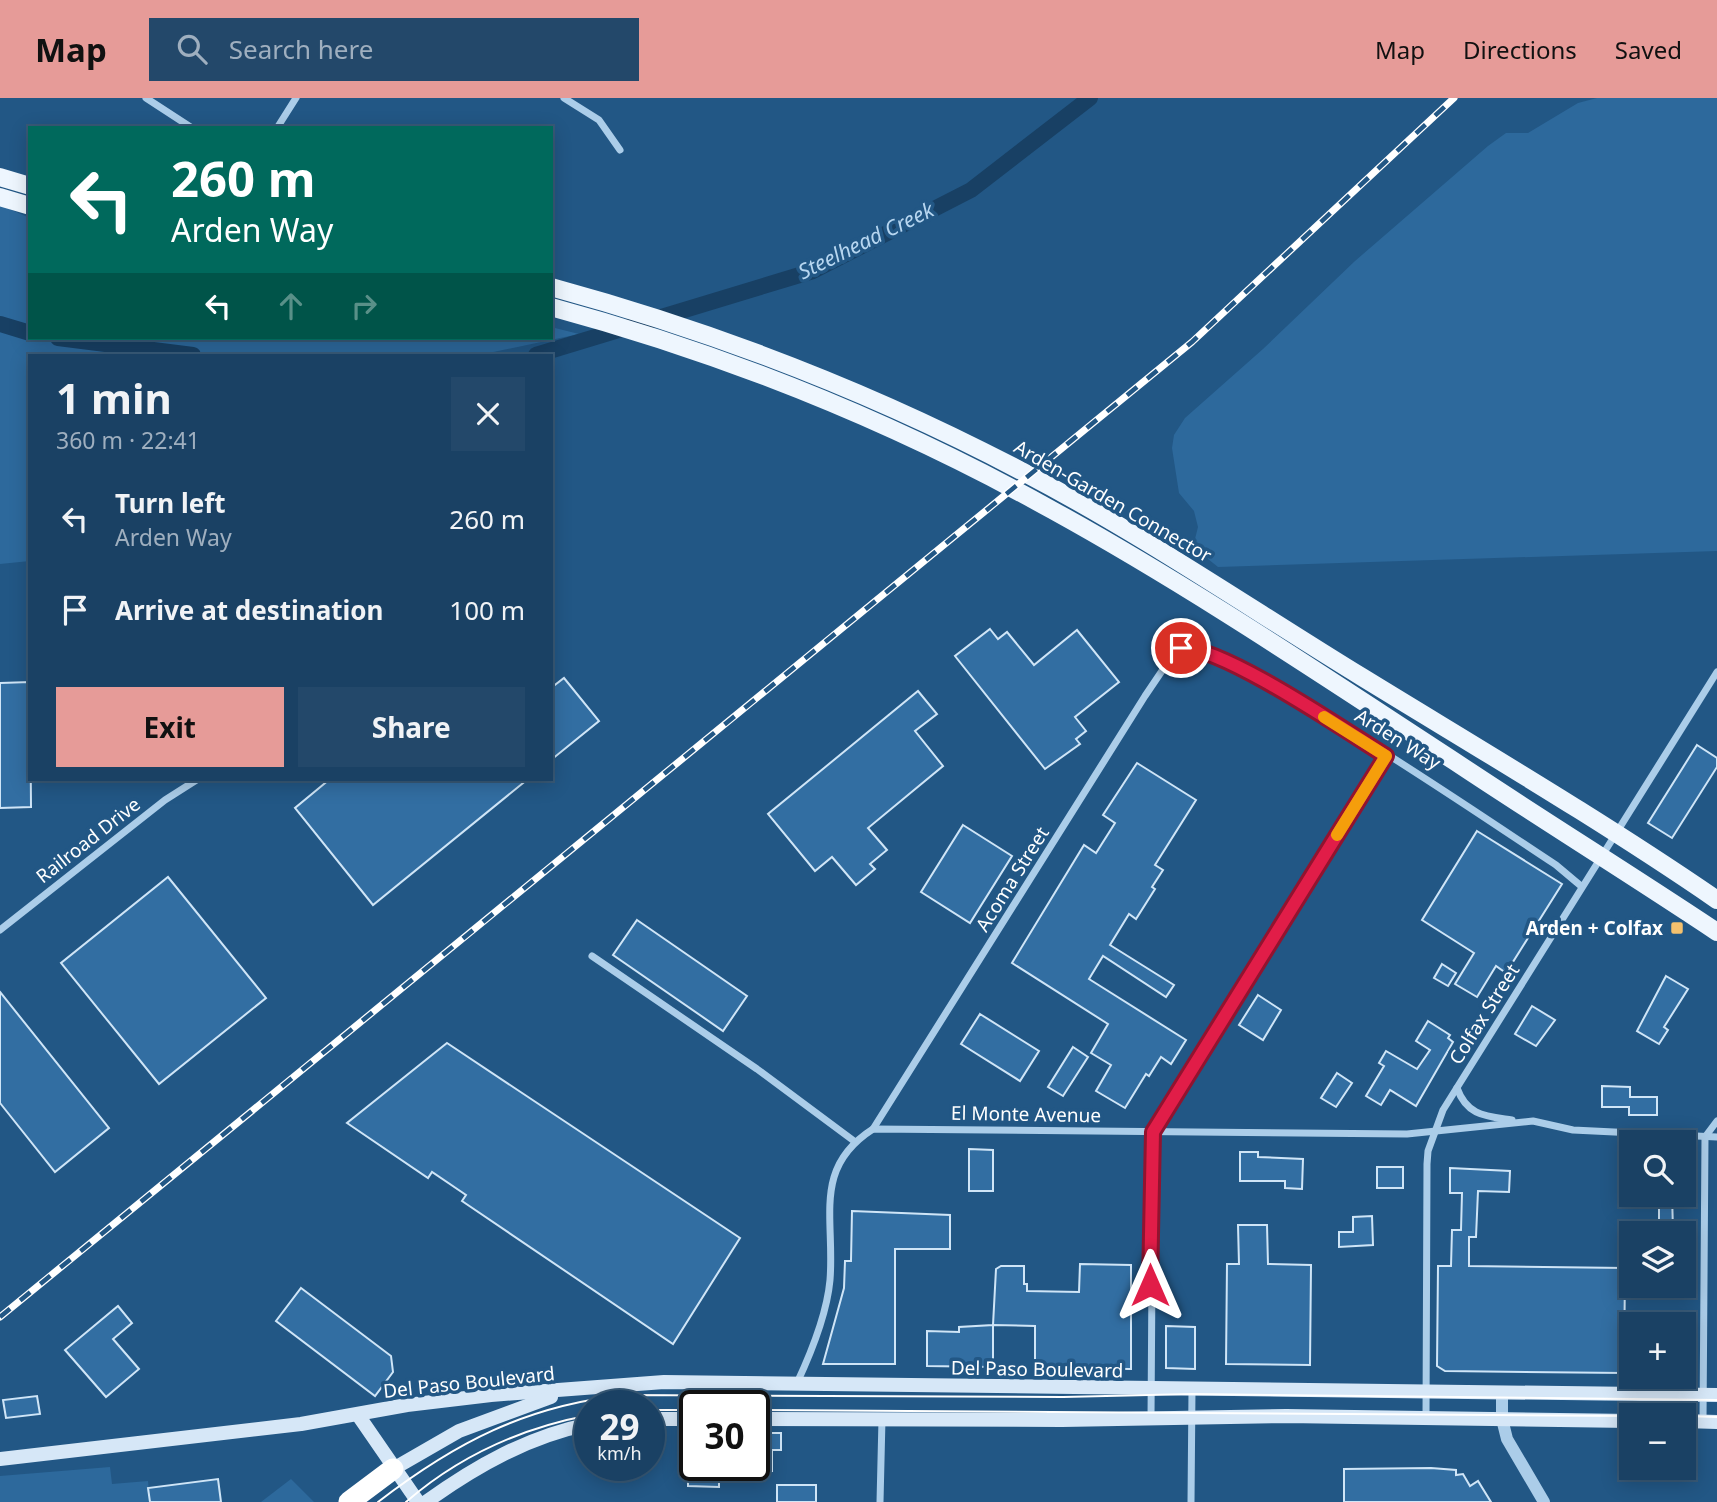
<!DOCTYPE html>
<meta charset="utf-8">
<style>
:root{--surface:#1a4164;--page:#23486a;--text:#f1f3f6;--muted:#9fafbf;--line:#385a78;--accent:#e69b98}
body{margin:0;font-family:"Noto Sans",sans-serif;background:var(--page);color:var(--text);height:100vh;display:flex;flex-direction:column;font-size:26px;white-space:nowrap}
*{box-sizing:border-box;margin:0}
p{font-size:23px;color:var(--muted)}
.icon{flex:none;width:38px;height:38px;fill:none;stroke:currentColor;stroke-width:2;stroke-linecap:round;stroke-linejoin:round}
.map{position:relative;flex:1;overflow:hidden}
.side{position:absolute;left:28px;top:256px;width:525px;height:427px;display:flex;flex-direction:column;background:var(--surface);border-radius:0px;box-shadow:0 4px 18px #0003,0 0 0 2px var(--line)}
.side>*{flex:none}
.top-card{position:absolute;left:28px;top:28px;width:525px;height:214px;border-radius:0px;box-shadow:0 4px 18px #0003,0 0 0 2px var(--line);background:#00695c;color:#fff;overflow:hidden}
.fabs{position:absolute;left:1619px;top:1032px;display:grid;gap:14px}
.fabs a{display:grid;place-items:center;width:77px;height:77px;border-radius:0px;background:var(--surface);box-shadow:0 4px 18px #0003,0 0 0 2px var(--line);font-size:35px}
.speed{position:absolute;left:574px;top:1292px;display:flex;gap:14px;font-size:35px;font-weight:700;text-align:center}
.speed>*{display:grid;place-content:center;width:91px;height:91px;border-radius:50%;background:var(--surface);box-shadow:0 4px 18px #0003,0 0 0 2px var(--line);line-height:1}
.speed small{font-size:18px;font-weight:400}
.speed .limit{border:4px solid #111;border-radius:10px;background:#fff;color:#111}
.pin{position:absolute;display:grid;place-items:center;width:60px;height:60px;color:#fff;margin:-30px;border:4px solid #fff;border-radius:50%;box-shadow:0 2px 7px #0007}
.me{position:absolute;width:77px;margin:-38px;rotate:0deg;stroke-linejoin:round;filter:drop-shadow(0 0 5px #0008)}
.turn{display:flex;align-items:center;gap:24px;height:147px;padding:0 28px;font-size:32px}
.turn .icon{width:91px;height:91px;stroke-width:2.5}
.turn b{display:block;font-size:49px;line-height:60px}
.lanes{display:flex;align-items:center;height:66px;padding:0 28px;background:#0003;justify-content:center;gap:35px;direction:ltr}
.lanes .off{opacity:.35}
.round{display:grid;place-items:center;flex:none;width:74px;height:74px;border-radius:0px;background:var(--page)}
.overview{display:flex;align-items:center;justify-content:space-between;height:119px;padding:0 28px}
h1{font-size:42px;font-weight:700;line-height:52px}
.primary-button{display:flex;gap:14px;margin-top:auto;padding:14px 28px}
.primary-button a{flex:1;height:80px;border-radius:0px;background:var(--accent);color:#111;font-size:28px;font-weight:700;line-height:80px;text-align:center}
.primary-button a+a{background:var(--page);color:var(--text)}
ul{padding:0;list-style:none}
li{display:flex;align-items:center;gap:21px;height:91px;padding:0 28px}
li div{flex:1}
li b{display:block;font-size:26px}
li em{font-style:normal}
header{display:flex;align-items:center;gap:42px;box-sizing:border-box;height:98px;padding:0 35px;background:var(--accent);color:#111}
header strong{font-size:33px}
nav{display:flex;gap:38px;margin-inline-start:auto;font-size:24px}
.search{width:490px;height:63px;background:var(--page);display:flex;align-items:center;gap:18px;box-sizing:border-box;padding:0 24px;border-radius:0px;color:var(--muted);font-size:26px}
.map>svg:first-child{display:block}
</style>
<header>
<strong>Map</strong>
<div class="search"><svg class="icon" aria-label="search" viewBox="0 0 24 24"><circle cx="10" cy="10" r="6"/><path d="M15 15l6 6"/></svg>Search here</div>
<nav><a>Map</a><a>Directions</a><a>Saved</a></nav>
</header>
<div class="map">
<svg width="1717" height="1404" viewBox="0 0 1717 1404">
<rect width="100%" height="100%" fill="#225785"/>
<!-- green -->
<g fill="#2d699c">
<polygon points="1597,0 1717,0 1717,453 1218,469 1193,449 1198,429 1194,413 1179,395 1172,350 1174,337 1185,320 1263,251 1355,163 1488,48 1506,35 1528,35 1578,5"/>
<polygon points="0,107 30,120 30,240 551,240 551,229 579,236 479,257 30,257 30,463 0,466"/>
<polygon points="110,1369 112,1386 148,1383 150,1404 0,1404 0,1378"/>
<polygon points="291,1381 314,1404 261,1404"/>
</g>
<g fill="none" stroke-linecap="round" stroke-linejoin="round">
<!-- canal -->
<g stroke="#184064" stroke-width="16">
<polyline points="0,226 30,235"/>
<polyline points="58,240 193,257"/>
<polyline points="536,257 813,173 971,92 1090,0"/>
</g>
</g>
<!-- building -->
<g fill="#326ea2" stroke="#cfe5f7" stroke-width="2">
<polygon points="990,531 998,541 1007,534 1034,567 1077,532 1119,584 1075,619 1086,633 1076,641 1080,646 1045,671 955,558"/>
<polygon points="564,580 599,623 551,662 551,590"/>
<polygon points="30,584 31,709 0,710 0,585"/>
<polygon points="918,593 937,616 915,633 943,668 868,730 887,752 870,766 875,771 856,787 832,759 815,773 768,716"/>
<polygon points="1697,647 1717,660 1717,669 1672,740 1648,725"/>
<polygon points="1137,665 1196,702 1155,767 1163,772 1152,789 1155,791 1136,821 1129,816 1110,847 1174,887 1166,899 1103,858 1089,881 1186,942 1171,966 1161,959 1149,978 1146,976 1125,1010 1096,993 1111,967 1091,955 1108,926 1012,865 1084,747 1096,755 1115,725 1103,717"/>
<polygon points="330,681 528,681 373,807 295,710"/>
<polygon points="963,727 1012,758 970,825 921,794"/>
<polygon points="1477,733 1562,786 1506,875 1496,868 1477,899 1455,886 1474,855 1422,822"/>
<polygon points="168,779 266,900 159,986 61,865"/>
<polygon points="637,822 747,898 723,933 613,857"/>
<polygon points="1442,866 1456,875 1448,888 1434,880"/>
<polygon points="1666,878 1688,891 1664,929 1668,932 1659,946 1637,933"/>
<polygon points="0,894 109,1030 55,1074 0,1005"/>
<polygon points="1258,897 1281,912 1263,942 1239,927"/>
<polygon points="1532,908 1555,922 1536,948 1515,936"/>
<polygon points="980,916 1039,953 1020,983 961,946"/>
<polygon points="1428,923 1450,937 1448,940 1453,944 1416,1008 1390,992 1381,1007 1366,998 1384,968 1379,965 1386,953 1417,971 1430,952 1416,943"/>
<polygon points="447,945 740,1140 673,1246 462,1103 466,1097 432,1074 428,1080 347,1025"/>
<polygon points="1073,949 1088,959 1063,998 1048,989"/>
<polygon points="1337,975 1352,985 1336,1009 1321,1000"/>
<polygon points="1602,988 1630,989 1630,999 1657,999 1657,1017 1629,1017 1629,1009 1602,1009"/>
<polygon points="969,1051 993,1052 993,1093 969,1093"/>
<polygon points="1240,1054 1258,1054 1258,1059 1303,1061 1302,1091 1285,1090 1285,1083 1240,1083"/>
<polygon points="1621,1054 1631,1054 1631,1094 1619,1094"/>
<rect x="1377" y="1069" width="26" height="21"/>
<polygon points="1450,1070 1510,1073 1509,1094 1478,1093 1476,1139 1469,1139 1469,1168 1625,1170 1624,1275 1445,1273 1437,1268 1438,1168 1451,1168 1452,1132 1461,1132 1462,1095 1450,1095"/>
<polygon points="1659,1097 1672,1097 1673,1132 1659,1131"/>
<polygon points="852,1113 950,1117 950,1151 895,1151 895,1266 823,1266 844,1190 845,1163 851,1163"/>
<polygon points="1372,1118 1373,1147 1339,1149 1339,1134 1353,1134 1353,1119"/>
<polygon points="1238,1127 1267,1127 1268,1166 1311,1167 1310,1267 1226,1266 1227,1166 1239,1166"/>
<polygon points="1080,1166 1131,1167 1131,1271 1035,1270 1035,1228 993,1227 993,1269 927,1268 927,1233 959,1234 959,1229 993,1227 996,1171 1001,1168 1024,1168 1024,1186 1027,1186 1027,1193 1079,1194"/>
<polygon points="301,1190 391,1258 393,1274 375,1298 276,1223"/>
<polygon points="118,1208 132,1225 113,1241 139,1271 106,1299 65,1252"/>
<polygon points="1166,1228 1195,1229 1195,1271 1166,1270"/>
<polygon points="37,1298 40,1316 6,1320 3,1302"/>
<polygon points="757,1335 781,1335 781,1352 772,1352 772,1373 758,1374"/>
<polygon points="688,1367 750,1367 750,1382 719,1381 719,1389 688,1388"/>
<polygon points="1431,1370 1456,1372 1456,1377 1463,1376 1470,1388 1478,1383 1491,1404 1344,1404 1344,1371"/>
<polygon points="218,1381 221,1404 150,1404 148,1390"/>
<rect x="777" y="1387" width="39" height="17"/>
</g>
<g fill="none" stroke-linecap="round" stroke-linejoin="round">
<!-- minor -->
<g stroke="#abcde9" stroke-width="7">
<polyline points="146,0 192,30"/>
<polyline points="564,0 599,22 620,52"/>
<polyline points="277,30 296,0"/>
<polyline points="0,832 165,702 198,681"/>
<polyline points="592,858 757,971 854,1043"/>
<path d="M1457,990C1467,1018 1486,1018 1512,1022"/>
<path d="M873,1031L1145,598L1170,561L1181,550C1234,547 1496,728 1556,767L1581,788"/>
<path d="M797,1285C811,1255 827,1215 830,1182C835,1120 812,1070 873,1031L1407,1036L1533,1023L1573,1032L1717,1039"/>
<polyline points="1426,1319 1427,1066 1428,1053 1443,1012 1717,574"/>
<polyline points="1151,1320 1153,1034 1386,658"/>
<polyline points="1703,1324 1705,1039 1717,1023"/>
<polyline points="880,1404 882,1321"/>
<polyline points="1191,1404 1192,1292"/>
</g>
<!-- tertiary -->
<polyline stroke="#abcde9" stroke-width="12" points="1502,1295 1502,1321 1507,1341 1544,1404"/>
<!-- secondary -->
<g stroke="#d6e7f7" stroke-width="14">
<polyline points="358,1317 418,1404"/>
<polyline points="649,1321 695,1321"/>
<polyline points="754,1321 1062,1322 1286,1318 1631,1323"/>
<polyline points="1684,1323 1717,1324"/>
<polyline points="0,1361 301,1326 407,1307 491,1297 664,1284 1717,1297"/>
<polyline points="393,1371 459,1333 551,1299"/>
<path d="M426,1404C476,1368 529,1338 590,1326"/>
</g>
<!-- primary -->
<g stroke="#eef6fe" stroke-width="18">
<polyline points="0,79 30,88"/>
<polyline points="0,99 30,108"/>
<path d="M551,189C716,234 876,296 1027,376C1143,437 1251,511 1362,579C1481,652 1602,723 1717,802"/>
<path d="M551,209C725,256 894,324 1052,412C1190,488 1322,577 1454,663C1541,721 1630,776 1717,834"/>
</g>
<!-- motorway -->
<polyline stroke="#fff" stroke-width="21" points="349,1404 393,1371"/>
<!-- tram -->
<g stroke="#fff" stroke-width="2">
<polyline points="649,1312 695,1312"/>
<polyline points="754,1312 1631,1318"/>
<polyline points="1684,1318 1717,1319"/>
<path d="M378,1404C456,1344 526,1308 624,1297L1063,1299L1192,1296L1717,1302"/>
<path d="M406,1404C459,1358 521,1330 590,1317"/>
</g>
<defs>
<polyline id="rail" points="0,1219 1192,244 1454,0"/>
</defs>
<!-- rail casing -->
<use href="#rail" stroke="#fff" stroke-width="7"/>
<!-- rail -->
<use href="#rail" stroke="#225785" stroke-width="4.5" stroke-dasharray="13" stroke-linecap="butt"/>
</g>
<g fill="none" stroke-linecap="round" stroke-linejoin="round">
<defs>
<path id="route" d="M1150,1187L1153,1034L1386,658C1346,633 1222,548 1181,550"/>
</defs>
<!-- route casing -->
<use href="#route" stroke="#92132f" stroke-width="18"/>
<!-- route -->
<use href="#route" stroke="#e11d48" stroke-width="12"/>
<!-- slow -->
<polyline stroke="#f59e0b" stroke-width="12" points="1324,619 1386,658 1337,737"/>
</g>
<!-- markers -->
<rect fill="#f4c16e" stroke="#225785" stroke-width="2.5" x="1670" y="823" width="14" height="14" rx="3.5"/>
<g text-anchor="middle" stroke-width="7" stroke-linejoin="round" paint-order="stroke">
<!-- street labels -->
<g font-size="19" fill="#fff" stroke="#225785">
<text transform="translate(1113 403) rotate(30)" y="7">Arden-Garden Connector</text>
<text transform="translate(1398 641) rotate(32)" y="7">Arden Way</text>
<text transform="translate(88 742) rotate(-38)" y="7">Railroad Drive</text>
<text transform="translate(1012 781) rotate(-58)" y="7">Acoma Street</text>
<text transform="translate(1484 916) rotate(-58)" y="7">Colfax Street</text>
<text transform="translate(1026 1016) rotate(1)" y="7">El Monte Avenue</text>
<text transform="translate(1037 1271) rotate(1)" y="7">Del Paso Boulevard</text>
<text transform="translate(469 1284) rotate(-6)" y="7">Del Paso Boulevard</text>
</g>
<!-- poi labels -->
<g font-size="19" font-weight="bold" fill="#fff" stroke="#225785" text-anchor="end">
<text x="1663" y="837">Arden + Colfax</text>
</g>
<!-- water labels -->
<g font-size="21" font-style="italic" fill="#b7d6f0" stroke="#225785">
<text transform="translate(866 143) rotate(-26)" y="7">Steelhead Creek</text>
</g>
</g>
</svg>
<div class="fabs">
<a><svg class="icon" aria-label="search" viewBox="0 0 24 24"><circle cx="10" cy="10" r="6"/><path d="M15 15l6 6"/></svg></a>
<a><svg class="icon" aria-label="layers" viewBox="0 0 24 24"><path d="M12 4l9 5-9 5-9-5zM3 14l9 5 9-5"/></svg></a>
<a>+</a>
<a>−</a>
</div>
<div class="speed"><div>29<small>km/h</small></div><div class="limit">30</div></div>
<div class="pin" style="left:1181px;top:550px;background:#d93025"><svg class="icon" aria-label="arrive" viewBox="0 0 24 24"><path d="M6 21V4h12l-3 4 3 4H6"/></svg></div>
<svg class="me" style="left:1150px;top:1187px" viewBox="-20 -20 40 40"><path d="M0-17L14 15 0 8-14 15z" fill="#e11d48" stroke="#fff" stroke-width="4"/></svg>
<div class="top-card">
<div class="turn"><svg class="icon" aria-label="left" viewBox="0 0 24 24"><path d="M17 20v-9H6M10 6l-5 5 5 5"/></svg><div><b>260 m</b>Arden Way</div></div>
<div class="lanes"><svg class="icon" aria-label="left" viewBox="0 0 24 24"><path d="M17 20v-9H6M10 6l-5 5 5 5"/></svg><svg class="icon off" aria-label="ahead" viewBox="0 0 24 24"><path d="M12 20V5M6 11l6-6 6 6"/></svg><svg class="icon off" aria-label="right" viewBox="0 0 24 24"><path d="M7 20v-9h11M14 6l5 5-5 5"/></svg></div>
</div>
<section class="side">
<div class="overview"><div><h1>1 min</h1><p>360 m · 22:41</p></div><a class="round"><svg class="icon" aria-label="close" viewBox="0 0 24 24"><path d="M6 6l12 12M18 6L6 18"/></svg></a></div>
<ul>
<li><svg class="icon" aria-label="left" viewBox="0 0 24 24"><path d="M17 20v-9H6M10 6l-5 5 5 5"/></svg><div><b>Turn left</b><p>Arden Way</p></div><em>260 m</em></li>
<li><svg class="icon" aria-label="arrive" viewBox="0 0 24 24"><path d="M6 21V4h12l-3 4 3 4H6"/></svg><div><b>Arrive at destination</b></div><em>100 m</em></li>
</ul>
<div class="primary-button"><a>Exit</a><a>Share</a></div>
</section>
</div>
